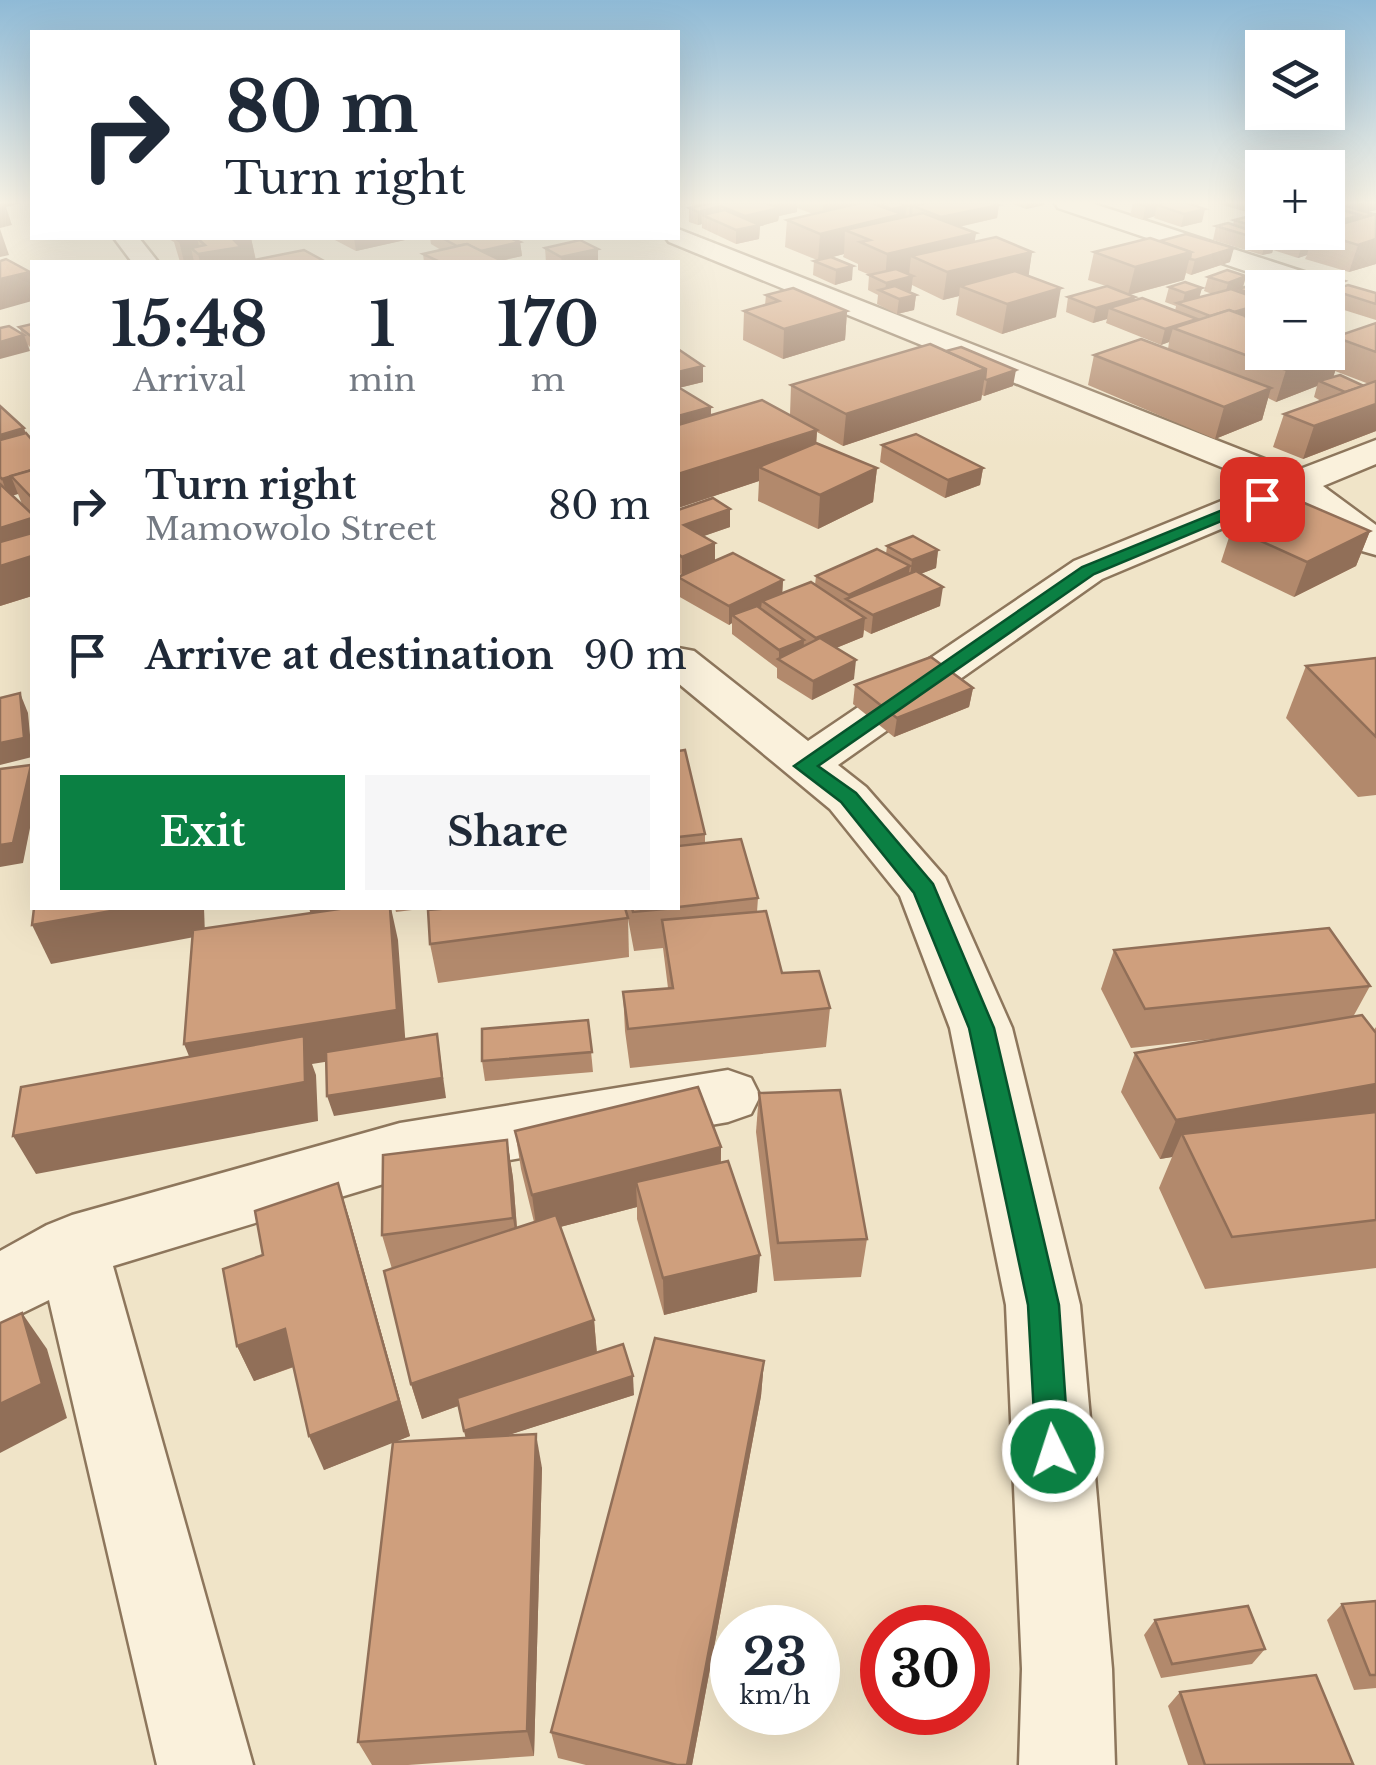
<!DOCTYPE html>
<meta charset="utf-8">
<style>
:root{--surface:#fff;--page:#f6f6f7;--text:#1f2937;--muted:#747a83;--accent:#0b8043}
body{margin:0;font-family:"Libre Baskerville",serif;background:var(--page);color:var(--text);height:100vh;display:flex;flex-direction:column;font-size:38px;white-space:nowrap}
*{box-sizing:border-box;margin:0}
p{font-size:32px;color:var(--muted)}
.icon{flex:none;width:55px;height:55px;fill:none;stroke:currentColor;stroke-width:2;stroke-linecap:round;stroke-linejoin:round}
.map{position:relative;flex:1;overflow:hidden}
.drawer{position:absolute;left:30px;top:260px;width:650px;height:650px;display:flex;flex-direction:column;background:var(--surface);border-radius:0px;box-shadow:0 10px 40px #0002}
.drawer>*{flex:none}
.guide{position:absolute;left:30px;top:30px;width:650px;height:210px;border-radius:0px;box-shadow:0 10px 40px #0002;background:#fff;color:var(--text);overflow:hidden}
.buttons{position:absolute;left:1245px;top:30px;display:grid;gap:20px}
.buttons a{display:grid;place-items:center;width:100px;height:100px;border-radius:0px;background:var(--surface);box-shadow:0 10px 40px #0002;font-size:50px}
.speed{position:absolute;left:710px;top:1605px;display:flex;gap:20px;font-size:50px;font-weight:700;text-align:center}
.speed>*{display:grid;place-content:center;width:130px;height:130px;border-radius:50%;background:var(--surface);box-shadow:0 10px 40px #0002;line-height:1}
.speed small{font-size:25px;font-weight:400}
.speed .limit{border:15px solid #d22;background:#fff;color:#111}
.pin{position:absolute;display:grid;place-items:center;width:85px;height:85px;color:#fff;margin:-42px;border-radius:20px;box-shadow:0 5px 15px #0006}
.me{position:absolute;width:110px;margin:-55px;rotate:356deg;stroke-linejoin:round;filter:drop-shadow(0 0 8px #0008)}
.turn{display:flex;align-items:center;gap:35px;height:210px;padding:0 30px;font-size:45px}
.turn .icon{width:130px;height:130px;stroke-width:2.5}
.turn b{display:block;font-size:70px;line-height:85px}
.eta{display:flex;justify-content:space-evenly;align-items:center;height:170px;text-align:center}
.eta b{font-size:60px;font-weight:700;line-height:70px}
.button{display:flex;gap:20px;margin-top:auto;padding:20px 30px}
.button a{flex:1;height:115px;border-radius:0px;background:var(--accent);color:#fff;font-size:40px;font-weight:700;line-height:115px;text-align:center}
.button a+a{background:var(--page);color:var(--text)}
ul{padding:0;list-style:none}
li{display:flex;align-items:center;gap:30px;height:150px;padding:0 30px}
li div{flex:1}
li b{display:block;font-size:38px}
li em{font-style:normal}
.map>svg:first-child{display:block}
</style>
<div class="map">
<svg width="1376" height="1765" viewBox="0 0 1376 1765">
<rect width="100%" height="100%" fill="#f0e4c8"/>
<g fill="none" stroke-linecap="round" stroke-linejoin="round">
<defs>
<g id="street">
<polygon points="1055,203 1091,203 1335,282 1339,288 1328,296 1328,288 1296,288 1058,208"/>
<polygon points="678,229 1295,471 1376,440 1376,464 1323,486 1376,525 1376,555 1362,551 1292,499 1102,579 838,765 866,787 945,877 1012,1028 1080,1305 1112,1669 1115,1765 1019,1765 1022,1669 1006,1305 950,1028 900,896 830,809 678,683 678,648 694,651 808,741 1074,561 1263,484 669,242 666,238 678,238"/>
<polygon points="114,238 139,238 158,262 132,262"/>
<polygon points="728,1070 751,1078 760,1096 751,1114 728,1122 400,1179 113,1266 253,1765 157,1765 49,1300 0,1324 0,1251 47,1225 72,1215 400,1123"/>
</g>
</defs>
<!-- street casing -->
<use href="#street" stroke="#8d765c" stroke-width="5"/>
<!-- street -->
<use href="#street" fill="#faf1dc" fill-rule="evenodd"/>
</g>
<!-- wall -->
<g fill="#b2896c" fill-rule="evenodd">
<polygon points="686,203 993,203 999,205 997,218 959,227 976,233 974,242 1032,252 1028,276 1056,317 1002,334 956,315 959,296 943,300 912,285 911,291 909,292 916,295 914,310 897,314 877,304 878,295 868,290 869,275 870,275 858,270 858,264 843,257 844,254 832,257 852,280 835,285 813,275 814,261 817,260 785,247 787,220 813,214 797,208 797,212 779,216 778,221 760,226 759,239 736,244 702,228 702,224 698,225 689,222 689,208 695,207"/>
<polygon points="1010,203 1045,203 1044,205 1026,209"/>
<polygon points="1133,203 1206,203 1195,206 1202,222 1181,227 1154,218 1155,216 1143,220 1130,216"/>
<polygon points="1216,203 1262,203 1262,232 1328,232 1328,203 1376,203 1376,210 1367,212 1376,214 1376,264 1349,272 1305,259 1307,255 1298,258 1273,250 1272,253 1262,255 1213,240 1216,226 1233,225 1234,220 1257,215"/>
<polygon points="167,238 251,238 256,260 326,262 180,262 174,242"/>
<polygon points="331,238 405,238 405,240 356,251"/>
<polygon points="430,238 528,238 516,240 520,242 522,256 501,261 504,262 424,262 423,254 441,250 431,244"/>
<polygon points="545,248 598,249 598,262 546,262"/>
<path d="M1094,252L1230,262L1191,275L1186,273L1184,280L1129,295L1134,301L1175,311L1176,306L1165,302L1169,287L1202,288L1199,297L1212,294L1204,291L1208,277L1246,276L1243,287L1309,286V284L1345,281L1344,286L1376,293V320L1328,305L1329,301L1328,288H1262V352L1332,347L1335,337L1376,323V431L1303,459L1273,447L1284,414L1321,401L1314,397L1317,386L1276,402L1268,398L1262,420L1215,439L1088,385L1094,355L1168,349L1169,342L1161,345L1106,323L1107,319L1093,323L1066,312L1068,297L1106,286L1088,280ZM1335,371L1369,384L1364,386L1333,377Z"/>
<polygon points="766,295 847,311 845,340 783,359 743,340 744,311 765,305"/>
<polygon points="32,324 32,349 28,345 30,351 19,327"/>
<polygon points="930,344 1013,386 984,396 982,395 981,400 843,446 817,432 816,443 877,468 873,502 818,529 758,501 759,481 678,508 678,349 703,366 703,382 679,388 711,407 711,415 790,415 791,385"/>
<path d="M0,406L32,440V596L0,606ZM18,494L22,504L12,495Z"/>
<polygon points="882,445 983,468 980,485 945,498 880,462"/>
<polygon points="730,509 730,527 703,536 715,561 783,580 782,593 815,585 816,576 886,554 887,546 938,550 936,568 920,574 940,606 871,634 864,630 863,637 836,648 854,679 812,700 777,678 777,668 732,634 732,623 729,625 678,596 678,577 682,575 678,572 678,510"/>
<polygon points="1232,528 1370,531 1356,566 1294,597 1221,562"/>
<polygon points="1376,658 1376,795 1358,797 1286,718 1306,666"/>
<polygon points="855,685 973,688 969,707 894,737 853,704"/>
<polygon points="678,751 705,834 705,843 758,898 757,912 782,973 830,1008 826,1047 630,1068 625,1031 623,992 668,988 663,948 634,951 626,908 678,908"/>
<polygon points="395,908 428,908 396,912"/>
<polygon points="628,918 629,957 438,983 430,944"/>
<polygon points="1114,950 1370,986 1353,1017 1374,1030 1376,1027 1376,1268 1205,1289 1159,1188 1172,1157 1160,1159 1121,1092 1135,1053 1222,1038 1131,1048 1101,989"/>
<polygon points="588,1020 593,1072 485,1081 482,1061"/>
<polygon points="759,1093 867,1239 861,1277 774,1281 756,1132"/>
<polygon points="515,1131 721,1147 721,1163 757,1292 664,1315 637,1219 637,1207 560,1227 594,1320 597,1353 634,1395 508,1435 542,1468 534,1756 408,1765 372,1765 358,1742 393,1442 324,1470 294,1367 254,1381 237,1346 263,1255 338,1183 350,1221 410,1436 394,1442 466,1438 458,1406 422,1419 411,1384 392,1269 382,1235 507,1140 513,1178 517,1228 534,1222 521,1169"/>
<polygon points="764,1361 761,1396 692,1765 586,1765 558,1758 551,1732"/>
<polygon points="1376,1601 1376,1688 1354,1690 1327,1620 1342,1604"/>
<polygon points="1155,1620 1265,1649 1252,1664 1161,1678 1144,1635"/>
<polygon points="1180,1692 1353,1764 1351,1765 1188,1765 1168,1706"/>
</g>
<!-- shaded-wall -->
<g fill="#916f58">
<polygon points="0,203 22,203 6,207 12,225 0,228"/>
<polygon points="779,203 797,203 797,212 779,216 778,221 760,226 759,239 736,244 736,230 745,228 745,216 774,209 775,204"/>
<polygon points="830,203 862,203 822,218 823,205"/>
<polygon points="910,203 974,203 913,206 912,216 909,216"/>
<polygon points="1027,203 1045,203 1044,205 1026,209"/>
<polygon points="1158,203 1175,203 1157,205 1155,216 1143,220 1145,206"/>
<polygon points="1355,203 1376,203 1376,210 1345,218 1349,205"/>
<polygon points="999,205 997,218 939,231 941,217"/>
<polygon points="721,206 721,220 702,215 702,224 698,225 698,212"/>
<polygon points="907,206 905,219 870,240 845,230 844,254 818,261 820,234 891,209"/>
<polygon points="1205,209 1202,222 1181,227 1184,214"/>
<polygon points="1360,215 1357,224 1328,232 1328,224"/>
<polygon points="0,229 9,255 0,257"/>
<polygon points="1306,232 1313,232 1307,255 1298,258"/>
<polygon points="976,233 972,260 911,256 909,275 885,281 887,254"/>
<polygon points="197,238 201,254 232,238 251,238 256,262 200,262 198,254 191,248 194,262 184,262 179,241"/>
<polygon points="354,238 405,238 405,240 356,251"/>
<polygon points="1276,239 1272,253 1262,255 1266,241"/>
<polygon points="1376,239 1376,264 1349,272 1358,245"/>
<polygon points="520,242 522,256 495,262 470,254"/>
<polygon points="1234,248 1230,262 1191,275 1195,260"/>
<polygon points="598,249 598,262 562,262 561,257"/>
<polygon points="1032,252 1028,280 960,286 959,296 943,300 947,272"/>
<polygon points="1191,252 1184,280 1128,295 1135,267"/>
<polygon points="853,266 852,280 835,285 836,270"/>
<polygon points="30,272 32,280 32,301 0,310 0,279"/>
<polygon points="913,276 911,291 892,296 885,292 886,283"/>
<polygon points="1246,276 1242,290 1238,289 1236,293 1224,298 1228,283"/>
<polygon points="1345,281 1341,293 1332,290 1328,302 1328,289"/>
<polygon points="1061,288 1056,317 1002,334 1007,304"/>
<polygon points="1202,288 1198,302 1182,305 1185,293"/>
<polygon points="916,295 914,310 897,314 899,299"/>
<polygon points="1135,297 1132,312 1109,308 1107,319 1093,323 1096,308"/>
<polygon points="1262,304 1262,318 1214,318"/>
<polygon points="847,311 845,340 783,359 784,329"/>
<polygon points="1197,319 1173,328 1169,342 1161,345 1165,329"/>
<polygon points="24,335 30,351 0,359 0,342"/>
<polygon points="1342,350 1332,381 1319,381 1317,386 1276,402 1286,370"/>
<polygon points="703,366 703,382 678,388 678,372"/>
<polygon points="986,369 981,400 843,446 846,414"/>
<polygon points="1016,370 1013,386 984,396 987,380"/>
<polygon points="1271,388 1262,420 1215,439 1224,407"/>
<polygon points="1376,404 1376,431 1303,459 1314,426"/>
<polygon points="711,407 710,439 678,448 678,416"/>
<polygon points="24,428 30,445 0,453 0,435"/>
<polygon points="817,430 815,463 759,467 759,481 678,508 678,474"/>
<polygon points="877,468 873,502 818,529 820,495"/>
<polygon points="983,468 980,485 945,498 948,480"/>
<polygon points="11,476 18,494 11,496 6,491 2,479"/>
<polygon points="730,509 730,527 684,543 684,525"/>
<polygon points="32,518 32,596 0,606 0,528"/>
<polygon points="1370,531 1356,566 1294,597 1307,562"/>
<polygon points="715,543 715,561 682,575 682,557"/>
<polygon points="938,550 936,568 910,578 912,560"/>
<polygon points="910,566 907,584 848,600 849,595"/>
<polygon points="783,580 782,598 762,601 761,608 732,615 732,623 729,625 729,606"/>
<polygon points="943,587 940,606 871,634 873,615"/>
<polygon points="865,618 863,637 814,657 816,638"/>
<polygon points="804,640 803,659 779,660 779,650"/>
<polygon points="856,660 854,679 812,700 813,681"/>
<polygon points="973,688 969,707 894,737 897,718"/>
<polygon points="20,693 28,713 32,757 0,765 0,743"/>
<polygon points="31,765 32,768 32,818 23,863 0,867 0,845"/>
<polygon points="128,908 204,908 205,935 51,964 32,925"/>
<polygon points="309,908 391,908 398,940 406,1049 312,1064 316,1075 318,1121 36,1174 13,1136 200,1083 184,1044 317,936"/>
<polygon points="437,1034 446,1098 334,1116 327,1096"/>
<polygon points="1376,1084 1376,1119 1182,1134 1172,1157 1160,1159 1176,1120"/>
<polygon points="507,1140 513,1178 519,1255 513,1218"/>
<polygon points="721,1147 720,1185 636,1182 637,1207 537,1233 532,1195"/>
<polygon points="338,1183 350,1221 410,1436 324,1470 309,1436"/>
<polygon points="760,1255 757,1292 664,1315 663,1278"/>
<polygon points="22,1313 47,1349 67,1418 0,1453 0,1404"/>
<polygon points="594,1320 597,1356 422,1419 411,1384"/>
<polygon points="285,1329 301,1364 254,1381 237,1346"/>
<polygon points="764,1361 761,1396 692,1765 687,1765"/>
<polygon points="633,1376 634,1395 468,1448 464,1431"/>
<polygon points="536,1434 542,1468 534,1756 527,1731"/>
</g>
<!-- building -->
<g fill="#cf9f7d" stroke="#916f58" stroke-width="2.5">
<polygon points="712,203 766,203 779,208 745,216 721,206 698,212 689,208"/>
<polygon points="861,203 871,203 902,214 820,234 787,220"/>
<polygon points="877,203 899,203 907,206 891,209"/>
<polygon points="927,203 993,203 999,205 941,217 913,206"/>
<polygon points="1135,203 1158,203 1145,206"/>
<polygon points="1165,203 1187,203 1205,209 1184,214 1157,205"/>
<polygon points="1339,204 1373,214 1358,219 1360,215 1329,206"/>
<polygon points="1328,206 1360,215 1328,224"/>
<polygon points="725,210 760,225 736,230 702,215"/>
<polygon points="923,213 976,233 887,254 860,242 870,240 845,230"/>
<polygon points="1262,213 1260,226 1257,227 1234,220"/>
<polygon points="1376,214 1376,239 1358,245 1316,232 1328,232 1328,228"/>
<polygon points="1228,223 1276,239 1266,241 1216,226"/>
<polygon points="1186,234 1234,248 1195,260 1190,259 1191,252 1160,241"/>
<polygon points="996,237 1032,252 947,272 911,256"/>
<polygon points="175,238 235,238 232,238 241,247 198,254 191,248 205,245 197,238 179,241"/>
<polygon points="442,238 510,238 520,242 481,251 467,244 457,246"/>
<polygon points="1150,238 1191,252 1135,267 1094,252"/>
<polygon points="580,240 598,249 561,257 545,248"/>
<polygon points="467,244 504,262 440,262 423,254"/>
<polygon points="304,250 326,262 244,262"/>
<polygon points="831,257 853,266 836,270 814,261"/>
<polygon points="6,259 30,272 0,279 0,261"/>
<polygon points="896,269 913,276 886,283 869,275"/>
<polygon points="1227,270 1246,276 1228,283 1208,277"/>
<polygon points="1015,271 1061,288 1007,304 960,286"/>
<polygon points="1283,276 1315,288 1262,288 1262,298 1238,289"/>
<polygon points="1328,276 1345,281 1328,289 1328,288 1309,284"/>
<polygon points="1185,282 1202,288 1185,293 1169,287"/>
<polygon points="1348,285 1376,293 1376,304 1332,290"/>
<polygon points="895,286 916,295 899,299 879,290"/>
<polygon points="1107,286 1135,297 1096,308 1068,297"/>
<polygon points="793,288 847,311 784,329 744,311 779,301 766,295"/>
<polygon points="1231,289 1262,300 1262,304 1234,312 1229,310 1210,316 1177,303"/>
<polygon points="1142,298 1197,319 1165,329 1109,308"/>
<polygon points="1229,310 1262,322 1262,352 1328,352 1328,345 1342,350 1286,370 1173,328"/>
<polygon points="1261,312 1262,313 1262,322 1247,317"/>
<polygon points="1376,323 1376,352 1335,337"/>
<polygon points="32,324 32,337 19,327"/>
<polygon points="9,326 24,335 0,342 0,328"/>
<polygon points="1141,339 1271,388 1224,407 1094,355"/>
<polygon points="930,344 986,369 846,414 791,385"/>
<polygon points="961,347 1016,370 987,380 985,379 986,369 946,351"/>
<polygon points="678,349 703,366 678,372"/>
<polygon points="1340,375 1364,386 1345,392 1319,381"/>
<polygon points="1376,381 1376,404 1314,426 1284,414"/>
<polygon points="678,387 711,407 678,416"/>
<polygon points="762,400 817,430 678,474 678,425"/>
<polygon points="0,406 24,428 0,435"/>
<polygon points="26,433 32,440 32,470 2,479 0,477 0,440"/>
<polygon points="916,434 983,468 948,480 882,445"/>
<polygon points="816,443 877,468 820,495 759,467"/>
<polygon points="32,470 32,498 11,476"/>
<polygon points="0,484 32,514 32,518 0,528"/>
<polygon points="713,498 730,509 684,525 715,543 682,557 678,554 678,521 679,522 678,521 678,510"/>
<polygon points="1295,499 1370,531 1307,562 1232,528"/>
<polygon points="32,533 32,556 0,566 0,542"/>
<polygon points="913,536 938,550 912,560 887,546"/>
<polygon points="877,549 910,566 849,595 816,576"/>
<polygon points="733,553 783,580 729,606 678,577"/>
<polygon points="916,571 943,587 873,615 846,599"/>
<polygon points="811,582 865,618 816,638 762,601"/>
<polygon points="757,606 804,640 779,650 732,615"/>
<polygon points="820,638 856,660 813,681 778,659"/>
<polygon points="931,657 973,688 897,718 855,685"/>
<polygon points="1376,658 1376,737 1306,666"/>
<polygon points="20,693 24,738 0,743 0,698"/>
<polygon points="685,750 705,834 678,837 678,751"/>
<polygon points="31,765 13,843 0,845 0,769"/>
<polygon points="741,839 758,898 678,907 678,846"/>
<polygon points="34,908 128,908 32,925"/>
<polygon points="346,908 390,908 397,1010 184,1044 193,930"/>
<polygon points="451,908 625,908 628,918 430,944 428,910"/>
<polygon points="632,908 675,908 633,912"/>
<polygon points="766,911 782,973 819,971 830,1008 628,1029 623,992 673,988 662,920"/>
<polygon points="1329,928 1370,986 1145,1009 1114,950"/>
<polygon points="1362,1015 1376,1033 1376,1084 1176,1120 1135,1053"/>
<polygon points="588,1020 592,1052 482,1061 482,1029"/>
<polygon points="437,1034 442,1078 327,1096 326,1052"/>
<polygon points="304,1036 305,1082 13,1136 21,1087"/>
<polygon points="698,1087 721,1147 532,1195 515,1131"/>
<polygon points="840,1090 867,1239 778,1243 759,1093"/>
<polygon points="1376,1112 1376,1220 1232,1237 1182,1134"/>
<polygon points="507,1140 513,1218 382,1235 383,1155"/>
<polygon points="728,1161 760,1255 663,1278 636,1182"/>
<polygon points="338,1183 399,1401 309,1436 285,1329 237,1346 223,1269 263,1255 255,1211"/>
<polygon points="556,1215 594,1320 411,1384 384,1271"/>
<polygon points="22,1313 42,1384 0,1404 0,1323"/>
<polygon points="655,1338 764,1361 687,1765 677,1765 551,1732"/>
<polygon points="623,1344 633,1376 464,1431 457,1398"/>
<polygon points="536,1434 527,1731 358,1742 393,1442"/>
<polygon points="1376,1601 1376,1675 1370,1675 1342,1604"/>
<polygon points="1248,1606 1265,1649 1172,1664 1155,1620"/>
<polygon points="1316,1675 1353,1764 1205,1765 1180,1692"/>
</g>
<!-- sky -->
<linearGradient id="sky" x2="0" y2="1"><stop stop-color="#8fbad6"/><stop offset="0.45" stop-color="#f8f3e6"/><stop offset="1" stop-color="#f8f3e6" stop-opacity="0"/></linearGradient>
<rect width="1376" height="450" fill="url(#sky)"/>
<!-- route -->
<polygon fill="#0b8043" stroke="#07532c" stroke-width="2.5" points="1262,494 1270,499 1267,502 1094,574 818,766 856,793 933,884 994,1028 1059,1305 1069,1451 1065,1463 1053,1467 1041,1463 1036,1451 1028,1305 969,1028 914,893 841,802 794,766 1082,567"/>
</svg>
<div class="buttons">
<a><svg class="icon" aria-label="layers" viewBox="0 0 24 24"><path d="M12 4l9 5-9 5-9-5zM3 14l9 5 9-5"/></svg></a>
<a>+</a>
<a>−</a>
</div>
<div class="speed"><div>23<small>km/h</small></div><div class="limit">30</div></div>
<div class="pin" style="left:1262px;top:499px;background:#d93025"><svg class="icon" aria-label="arrive" viewBox="0 0 24 24"><path d="M6 21V4h12l-3 4 3 4H6"/></svg></div>
<svg class="me" style="left:1053px;top:1451px" viewBox="-20 -20 40 40"><circle r="17" fill="#0b8043" stroke="#fff" stroke-width="3"/><path d="M0-11L8 9 0 5-8 9z" fill="#fff"/></svg>
<div class="guide">
<div class="turn"><svg class="icon" aria-label="right" viewBox="0 0 24 24"><path d="M7 20v-9h11M14 6l5 5-5 5"/></svg><div><b>80 m</b>Turn right</div></div>
</div>
<section class="drawer">
<div class="eta">
<div><b>15:48</b><p>Arrival</p></div>
<div><b>1</b><p>min</p></div>
<div><b>170</b><p>m</p></div>
</div>
<ul>
<li><svg class="icon" aria-label="right" viewBox="0 0 24 24"><path d="M7 20v-9h11M14 6l5 5-5 5"/></svg><div><b>Turn right</b><p>Mamowolo Street</p></div><em>80 m</em></li>
<li><svg class="icon" aria-label="arrive" viewBox="0 0 24 24"><path d="M6 21V4h12l-3 4 3 4H6"/></svg><div><b>Arrive at destination</b></div><em>90 m</em></li>
</ul>
<div class="button"><a>Exit</a><a>Share</a></div>
</section>
</div>
